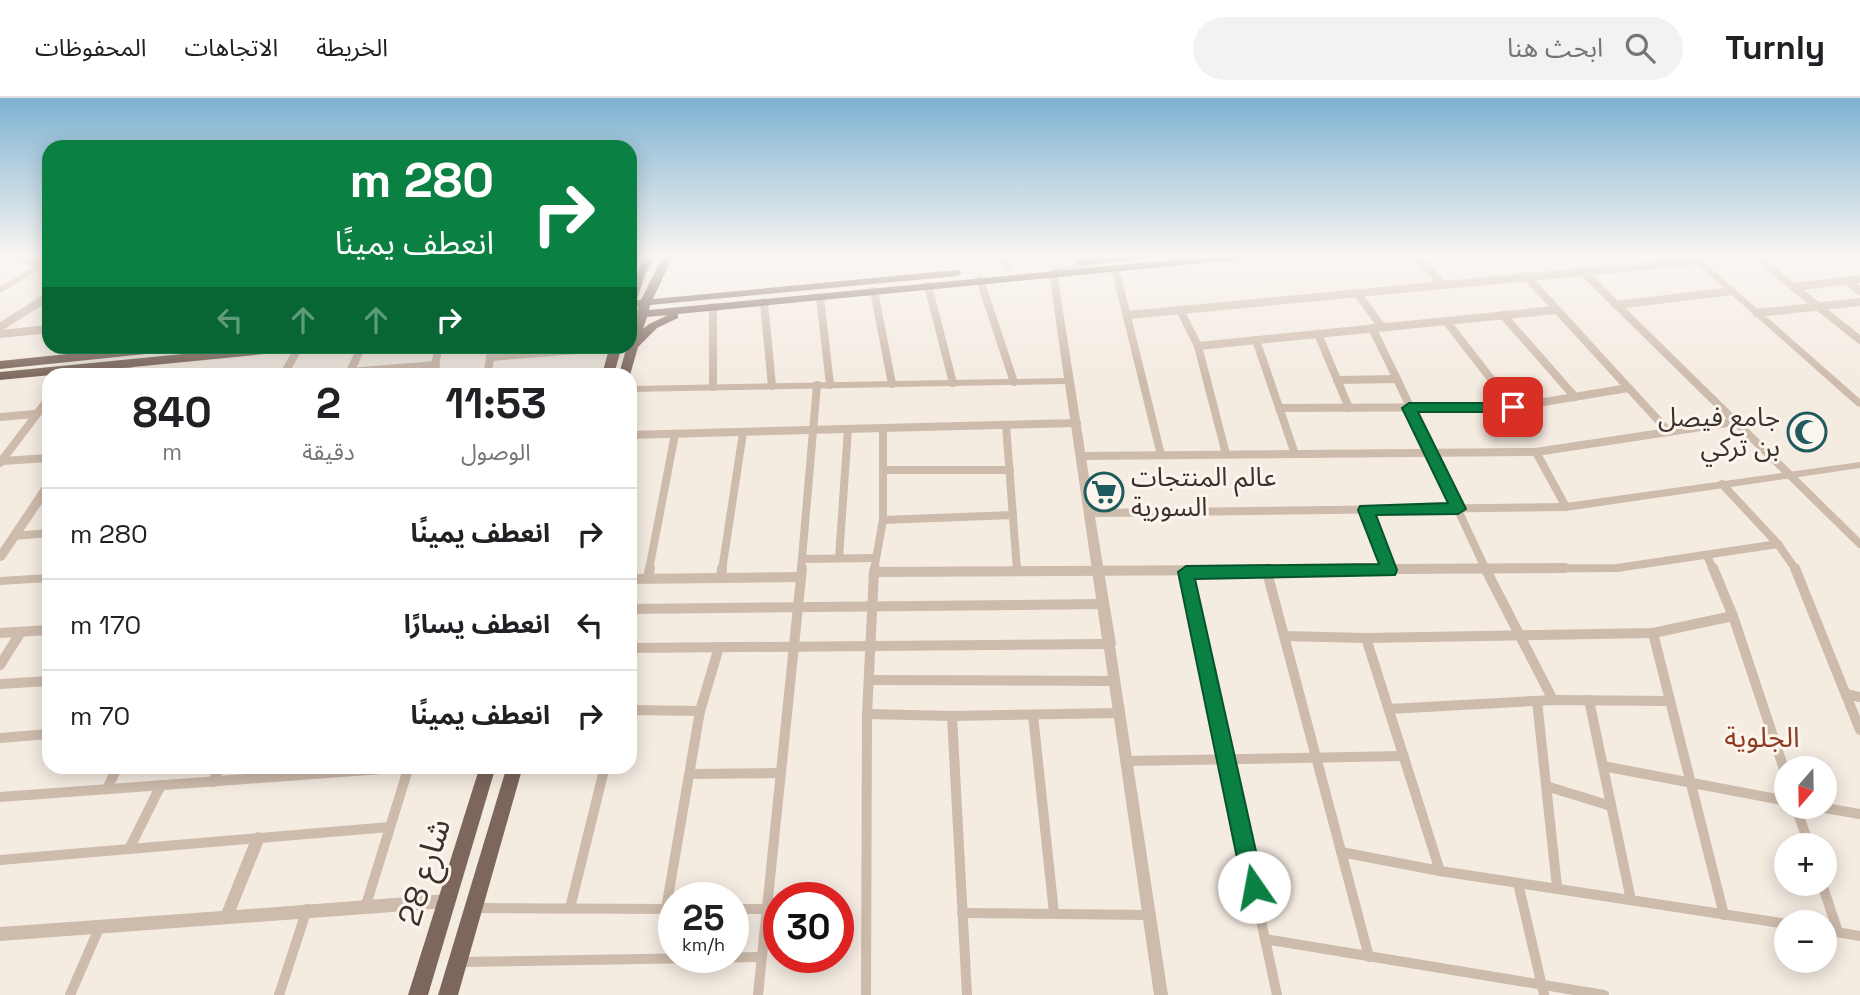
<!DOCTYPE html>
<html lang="ar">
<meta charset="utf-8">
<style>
:root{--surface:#fff;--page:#f2f2f2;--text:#202124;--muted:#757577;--line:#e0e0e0}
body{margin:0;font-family:"Space Grotesk","Noto Sans Arabic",sans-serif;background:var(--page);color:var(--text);direction:rtl;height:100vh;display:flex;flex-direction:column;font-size:26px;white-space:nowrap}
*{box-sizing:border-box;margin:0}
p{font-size:23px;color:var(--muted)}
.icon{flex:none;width:38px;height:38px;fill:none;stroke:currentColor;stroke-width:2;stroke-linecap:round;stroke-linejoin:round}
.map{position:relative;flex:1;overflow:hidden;direction:ltr}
.details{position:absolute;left:42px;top:270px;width:595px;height:406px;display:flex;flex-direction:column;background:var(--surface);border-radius:21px;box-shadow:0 4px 18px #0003;direction:rtl}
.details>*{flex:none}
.banner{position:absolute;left:42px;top:42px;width:595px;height:214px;border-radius:21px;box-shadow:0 4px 18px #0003;direction:rtl;background:#0b8043;color:#fff;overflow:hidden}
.needle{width:46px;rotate:200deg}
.fabs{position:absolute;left:1774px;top:658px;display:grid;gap:14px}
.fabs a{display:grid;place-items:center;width:63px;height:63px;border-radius:50%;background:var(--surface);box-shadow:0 4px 18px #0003;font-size:35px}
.speed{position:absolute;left:658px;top:784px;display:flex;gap:14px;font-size:35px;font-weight:700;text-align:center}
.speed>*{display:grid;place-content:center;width:91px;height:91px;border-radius:50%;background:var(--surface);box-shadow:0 4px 18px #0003;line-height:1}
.speed small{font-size:18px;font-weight:400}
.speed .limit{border:10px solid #d22;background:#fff;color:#111}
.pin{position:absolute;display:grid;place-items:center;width:60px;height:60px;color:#fff;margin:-30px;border-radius:14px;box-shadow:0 4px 10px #0006}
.me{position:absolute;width:77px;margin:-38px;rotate:348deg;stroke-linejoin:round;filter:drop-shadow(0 0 5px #0008)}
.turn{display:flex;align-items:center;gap:24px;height:147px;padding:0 28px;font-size:32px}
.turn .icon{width:91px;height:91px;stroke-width:2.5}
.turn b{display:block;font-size:49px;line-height:60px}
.lanes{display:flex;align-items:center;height:66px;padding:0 28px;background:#0003;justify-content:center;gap:35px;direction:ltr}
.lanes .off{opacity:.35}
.eta{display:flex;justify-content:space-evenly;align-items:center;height:119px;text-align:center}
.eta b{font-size:42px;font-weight:600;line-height:49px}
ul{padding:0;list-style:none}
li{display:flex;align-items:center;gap:21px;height:91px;padding:0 28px;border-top:2px solid var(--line)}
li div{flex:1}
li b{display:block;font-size:26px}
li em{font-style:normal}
header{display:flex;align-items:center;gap:42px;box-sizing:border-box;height:98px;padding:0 35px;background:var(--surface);border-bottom:2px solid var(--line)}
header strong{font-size:33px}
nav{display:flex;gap:38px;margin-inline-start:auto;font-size:24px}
.search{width:490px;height:63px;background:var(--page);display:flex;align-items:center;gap:18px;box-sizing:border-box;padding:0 24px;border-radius:38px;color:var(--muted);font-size:26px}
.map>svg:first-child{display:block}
</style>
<header>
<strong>Turnly</strong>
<div class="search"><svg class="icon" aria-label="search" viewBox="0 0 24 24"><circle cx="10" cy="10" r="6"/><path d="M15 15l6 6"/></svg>ابحث هنا</div>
<nav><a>الخريطة</a><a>الاتجاهات</a><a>المحفوظات</a></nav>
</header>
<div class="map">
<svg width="1860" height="897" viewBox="0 0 1860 897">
<rect width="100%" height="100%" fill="#f4ebe1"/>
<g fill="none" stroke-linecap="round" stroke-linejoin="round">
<!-- minor-far1 -->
<g stroke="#cdbbac" stroke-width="8">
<polyline points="8,158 42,167"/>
<polyline points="1004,158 1008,170"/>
<polyline points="1418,158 1442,187"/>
<polyline points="1755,158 1860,242"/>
<polyline points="1115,170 1161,357"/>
<polyline points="1582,173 1860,446"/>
<polyline points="1526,178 1669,334"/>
<polyline points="980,182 1014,284"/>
<polyline points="1847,183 1860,193"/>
<polyline points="928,188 953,285"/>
<polyline points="1794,189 1860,181"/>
<polyline points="874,193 892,286"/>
<polyline points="1357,195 1382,229"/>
<polyline points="820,199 830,287"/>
<polyline points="764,204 772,288"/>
<polyline points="1616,207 1732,193"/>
<polyline points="713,209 713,289"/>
<polyline points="1180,212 1198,248 1226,356"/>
<polyline points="1757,215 1860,204"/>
<polyline points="1128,217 1698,163"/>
<polyline points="1503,217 1575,299"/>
<polyline points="1446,223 1513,309"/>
<polyline points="0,229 49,198"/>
<polyline points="1372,230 1397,281"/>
<polyline points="0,236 49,231"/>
<polyline points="1318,236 1349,310"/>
<polyline points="1256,242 1295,356"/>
<polyline points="1198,248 1555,212"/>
<polyline points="490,259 616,249"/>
<polyline points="350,274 436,267"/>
<polyline points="284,276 299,249"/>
<polyline points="349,276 362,248"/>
<polyline points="433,276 439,248"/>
<polyline points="487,276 493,248"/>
<polyline points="1337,282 1397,281 1486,472"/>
<polyline points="1279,310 1513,309 1628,290"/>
<polyline points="0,319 35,316"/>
<polyline points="1006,327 1017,472"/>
<polyline points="630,337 883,330"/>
<polyline points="1536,354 1566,409"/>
<polyline points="1081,358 1536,354 1734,324"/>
<polyline points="2,363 49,360"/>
<polyline points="0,365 49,300"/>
<polyline points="883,372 1010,372"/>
<polyline points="1722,386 1778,446 1796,472"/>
<polyline points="1366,412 1389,472"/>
<polyline points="883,422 1013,417"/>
<polyline points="15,438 49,435"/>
<polyline points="1707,457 1713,472"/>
<polyline points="839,460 848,331"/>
<polyline points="802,461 875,460"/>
<polyline points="649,472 675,336"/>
<polyline points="722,472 743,335"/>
<polyline points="801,472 817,287"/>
<polyline points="874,472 883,422 883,330 1077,325"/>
<polyline points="1240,472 1617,470 1778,446"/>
</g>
<!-- minor -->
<g stroke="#cdbbac" stroke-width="10">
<polyline points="1017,470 1017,473"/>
<polyline points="1388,470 1389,473"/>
<polyline points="1485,470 1553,602"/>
<polyline points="1713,470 1733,518 1787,680"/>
<polyline points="1795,470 1860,632"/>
<polyline points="874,474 875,470"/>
<polyline points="1267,474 1369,859"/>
<polyline points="1186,475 1277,897"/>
<polyline points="648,480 650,470"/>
<polyline points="721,480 722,470"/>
<polyline points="630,481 801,479"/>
<polyline points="630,511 1104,506"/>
<polyline points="0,535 49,532"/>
<polyline points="1653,535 1724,817"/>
<polyline points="1284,538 1366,540 1653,535 1733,518"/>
<polyline points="1366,540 1440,773"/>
<polyline points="0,567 21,534"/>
<polyline points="869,582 1115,583"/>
<polyline points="0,586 49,583"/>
<polyline points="1846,596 1860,599"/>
<polyline points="1589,602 1631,802"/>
<polyline points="1537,603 1557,789"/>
<polyline points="1389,611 1553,602 1670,603"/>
<polyline points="630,612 700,613 666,811"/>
<polyline points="700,613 719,549"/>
<polyline points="867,616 952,618"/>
<polyline points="1033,617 1054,815"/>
<polyline points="0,640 49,636"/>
<polyline points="1127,663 1404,658"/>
<polyline points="1603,668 1787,703"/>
<polyline points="690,676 780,675"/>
<polyline points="213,684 220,668"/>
<polyline points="1546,688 1611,708"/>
<polyline points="107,691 118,668"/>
<polyline points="0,699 409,669"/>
<polyline points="1796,709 1809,747"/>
<polyline points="1819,709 1860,716"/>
<polyline points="129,751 161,687"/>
<polyline points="1341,754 1440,773 1787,826"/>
<polyline points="0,762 389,729"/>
<polyline points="1518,785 1544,897"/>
<polyline points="1822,786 1838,834"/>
<polyline points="366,807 409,668"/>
<polyline points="475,810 674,811"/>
<polyline points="570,810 605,668"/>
<polyline points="733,811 765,811"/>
<polyline points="962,815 1150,817"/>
<polyline points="1825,832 1860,838"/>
<polyline points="1265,841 1604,897"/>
<polyline points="458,864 760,859"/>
<polyline points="70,897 100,828"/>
<polyline points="279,897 307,811"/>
<polyline points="758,897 802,470"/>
<polyline points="866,897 867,616 874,474 1565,470"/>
<polyline points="967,897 952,618 1120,615"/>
</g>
<!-- tertiary -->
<g fill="#cdbbac" fill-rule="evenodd">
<polygon points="1125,158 1128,160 1127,162 1057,175 1094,411 1566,405 1860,364 1860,370 1566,413 1095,419 1116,546 1115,548 1168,897 1154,897 1104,551 630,555 630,545 1102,541 1065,286 630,294 630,288 1064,280 1049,173 1053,171"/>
<polygon points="1688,158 1697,158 1860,301 1860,309 1857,308"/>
<polygon points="46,161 49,161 49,166 0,195 0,189"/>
<polygon points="131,263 135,266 128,276 120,276 128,264"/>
<polygon points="49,383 49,395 4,462 0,463 0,451 45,384"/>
<polygon points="49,476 49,484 0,487 0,479"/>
<polygon points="258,734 263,736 265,740 236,812 446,796 451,798 453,803 451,808 446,810 0,843 0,829 222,813 253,736"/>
</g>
<!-- primary -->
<g fill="#7d675c" fill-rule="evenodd">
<path d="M646,158H656L645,176L637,202H641L663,158H673L653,201L957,172L962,175L957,178L650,207L649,212L1213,158H1250L1245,161L678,216V220L657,230L638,249L630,277L619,276L627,248H630V238L635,220H630V214L637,213L638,209H630C630,188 635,176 646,158ZM668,217L649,226L643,231L647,219Z"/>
<polygon points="1108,158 1144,158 1139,161 1078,167 1073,164 1078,161"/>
<polygon points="145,248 190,248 185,252 0,271 0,263"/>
<polygon points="264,248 311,248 306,252 0,282 0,274"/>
<polygon points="610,248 622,248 614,276 602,276"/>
<polygon points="480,668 496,668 428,897 408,897"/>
<polygon points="507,668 523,668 458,897 438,897"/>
</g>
</g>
<!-- sky -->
<linearGradient id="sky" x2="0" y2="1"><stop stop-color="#7eb2d2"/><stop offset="0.56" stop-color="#faf6f2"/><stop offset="1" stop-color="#faf6f2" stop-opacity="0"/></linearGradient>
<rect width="1860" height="283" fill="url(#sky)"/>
<!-- route -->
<polygon fill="#0b8043" stroke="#07532c" stroke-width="2" points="1409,305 1513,305 1520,309 1513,314 1418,314 1466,411 1458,416 1376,417 1397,472 1395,477 1195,481 1264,789 1261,796 1254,799 1246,796 1243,789 1178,474 1186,468 1379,466 1358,412 1360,408 1448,405 1402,310"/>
<!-- icons -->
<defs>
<symbol id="mosque-ring" viewBox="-11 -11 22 22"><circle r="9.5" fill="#fbf5ee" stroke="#1f5a5e" stroke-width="1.5"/><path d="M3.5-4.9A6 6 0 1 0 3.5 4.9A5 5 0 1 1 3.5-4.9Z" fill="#1f5a5e"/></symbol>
<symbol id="supermarket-ring" viewBox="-11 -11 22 22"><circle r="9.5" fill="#fbf5ee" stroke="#1f5a5e" stroke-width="1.5"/><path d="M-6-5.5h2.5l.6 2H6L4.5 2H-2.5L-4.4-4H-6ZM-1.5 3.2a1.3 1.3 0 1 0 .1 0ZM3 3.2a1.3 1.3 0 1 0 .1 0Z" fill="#1f5a5e"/></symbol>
</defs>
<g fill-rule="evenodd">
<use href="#mosque-ring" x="1785" y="312" width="44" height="44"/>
<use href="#supermarket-ring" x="1082" y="372" width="44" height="44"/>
</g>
<g text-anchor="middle" stroke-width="6" stroke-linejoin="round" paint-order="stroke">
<!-- poi labels -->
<g font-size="26" fill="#3b302b" stroke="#fbf5ee" text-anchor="end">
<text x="1780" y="328">جامع فيصل<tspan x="1780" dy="30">بن تركي</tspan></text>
<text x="1131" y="388" text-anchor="start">عالم المنتجات<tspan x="1131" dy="30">السورية</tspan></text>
</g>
<!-- neighbourhood labels -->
<g font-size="28" fill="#8c3b22" stroke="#fbf5ee">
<text x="1762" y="649">الجلوية</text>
</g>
<!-- near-street labels -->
<g font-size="32" fill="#3b302b" stroke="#fbf5ee">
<text transform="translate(424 774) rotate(-73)" y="11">شارع 28</text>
</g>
</g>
</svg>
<div class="fabs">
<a><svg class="needle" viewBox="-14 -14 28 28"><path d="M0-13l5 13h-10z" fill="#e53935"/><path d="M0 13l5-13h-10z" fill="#757577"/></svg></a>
<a>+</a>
<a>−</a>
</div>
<div class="speed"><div>25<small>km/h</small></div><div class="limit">30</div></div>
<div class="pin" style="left:1513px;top:309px;background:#d93025"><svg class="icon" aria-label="arrive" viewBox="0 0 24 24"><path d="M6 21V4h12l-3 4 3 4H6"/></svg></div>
<svg class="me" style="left:1254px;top:789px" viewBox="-20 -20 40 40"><circle r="19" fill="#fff"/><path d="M0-13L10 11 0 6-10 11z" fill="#0b8043"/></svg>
<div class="banner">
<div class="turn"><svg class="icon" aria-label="right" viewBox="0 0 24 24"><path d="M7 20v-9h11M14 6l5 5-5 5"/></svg><div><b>280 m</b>انعطف يمينًا</div></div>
<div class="lanes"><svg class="icon off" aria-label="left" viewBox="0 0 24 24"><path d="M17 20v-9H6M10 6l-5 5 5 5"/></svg><svg class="icon off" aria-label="ahead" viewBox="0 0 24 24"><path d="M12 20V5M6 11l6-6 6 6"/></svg><svg class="icon off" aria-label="ahead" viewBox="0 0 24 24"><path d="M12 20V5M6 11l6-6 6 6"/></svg><svg class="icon" aria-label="right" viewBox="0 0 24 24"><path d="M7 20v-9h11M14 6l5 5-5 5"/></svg></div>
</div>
<section class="details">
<div class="eta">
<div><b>11:53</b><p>الوصول</p></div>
<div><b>2</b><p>دقيقة</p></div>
<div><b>840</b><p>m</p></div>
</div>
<ul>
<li><svg class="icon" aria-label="right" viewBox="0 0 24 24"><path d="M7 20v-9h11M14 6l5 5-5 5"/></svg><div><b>انعطف يمينًا</b></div><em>280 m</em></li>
<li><svg class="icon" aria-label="left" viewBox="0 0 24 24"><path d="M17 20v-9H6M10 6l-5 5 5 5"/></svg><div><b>انعطف يسارًا</b></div><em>170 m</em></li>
<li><svg class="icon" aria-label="right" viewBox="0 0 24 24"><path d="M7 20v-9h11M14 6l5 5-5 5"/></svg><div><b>انعطف يمينًا</b></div><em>70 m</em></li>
</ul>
</section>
</div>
